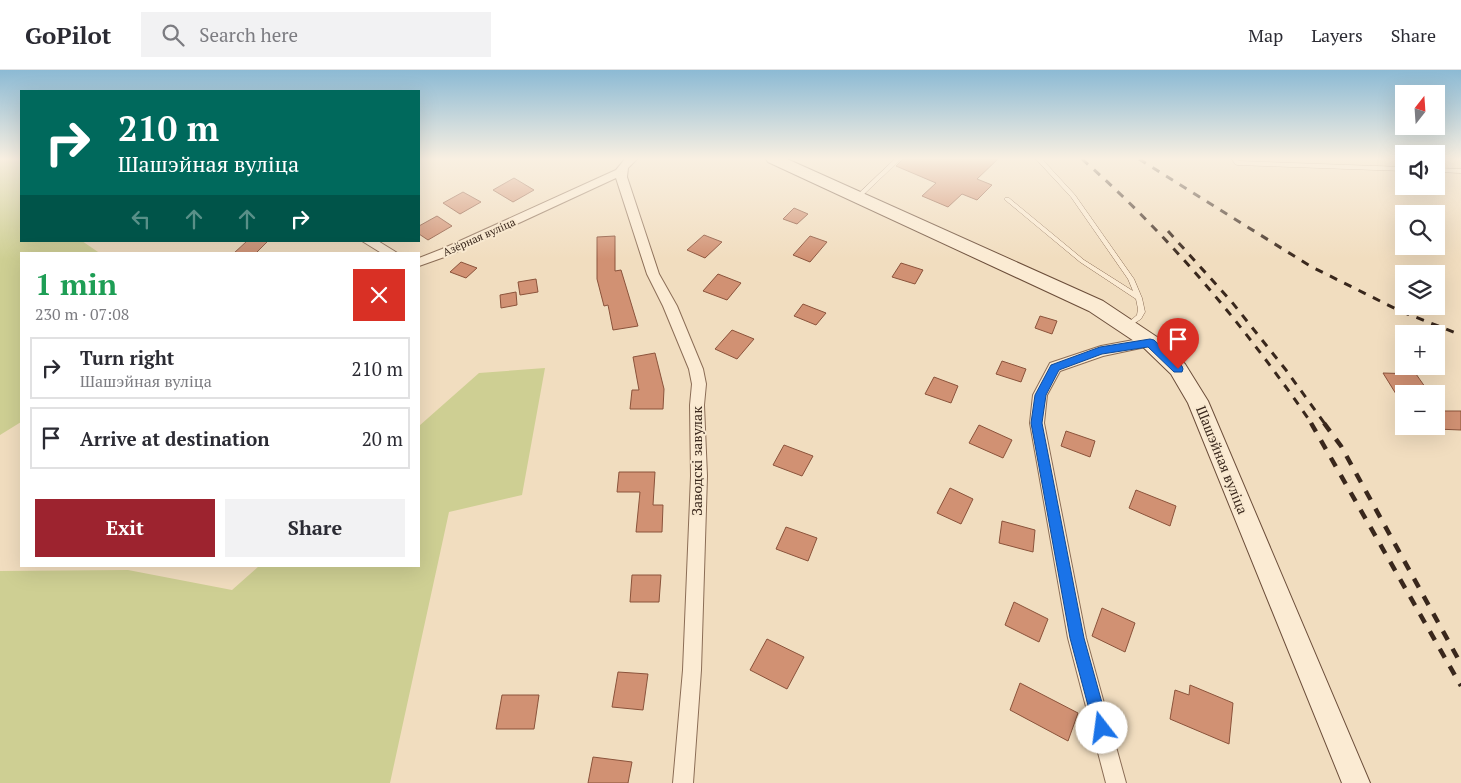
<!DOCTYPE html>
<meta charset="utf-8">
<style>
:root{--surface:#fff;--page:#f2f2f3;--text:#2b2b33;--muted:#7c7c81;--line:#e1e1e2;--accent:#9d232f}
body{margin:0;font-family:"PT Serif",serif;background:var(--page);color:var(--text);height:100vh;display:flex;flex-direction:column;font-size:19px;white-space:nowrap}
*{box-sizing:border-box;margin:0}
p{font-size:16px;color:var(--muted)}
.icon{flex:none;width:28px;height:28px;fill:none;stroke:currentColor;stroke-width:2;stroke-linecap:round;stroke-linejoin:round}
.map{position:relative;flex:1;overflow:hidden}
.details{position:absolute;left:20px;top:182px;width:400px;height:315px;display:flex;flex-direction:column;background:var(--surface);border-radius:0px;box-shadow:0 5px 20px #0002}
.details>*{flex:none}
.top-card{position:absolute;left:20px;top:20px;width:400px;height:152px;border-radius:0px;box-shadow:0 5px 20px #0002;background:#00695c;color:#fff;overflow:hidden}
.needle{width:32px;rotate:17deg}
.controls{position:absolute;left:1395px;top:15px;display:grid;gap:10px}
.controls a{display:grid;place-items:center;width:50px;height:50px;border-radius:0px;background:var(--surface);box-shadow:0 5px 20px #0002;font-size:25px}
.pin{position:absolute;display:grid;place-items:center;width:42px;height:42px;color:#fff;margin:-51px -21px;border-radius:50% 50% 50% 0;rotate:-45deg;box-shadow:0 0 5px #0007}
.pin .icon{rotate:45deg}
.me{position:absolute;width:55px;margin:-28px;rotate:345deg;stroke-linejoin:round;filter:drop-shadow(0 0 4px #0008)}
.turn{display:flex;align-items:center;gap:18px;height:105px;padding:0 15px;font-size:22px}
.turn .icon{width:65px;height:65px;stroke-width:2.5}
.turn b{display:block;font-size:35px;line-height:42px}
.lanes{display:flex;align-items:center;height:48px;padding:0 15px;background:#0003;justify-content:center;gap:25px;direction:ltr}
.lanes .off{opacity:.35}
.round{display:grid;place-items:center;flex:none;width:52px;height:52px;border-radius:0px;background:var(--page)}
.head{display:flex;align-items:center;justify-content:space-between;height:85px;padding:0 15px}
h1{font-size:30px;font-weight:600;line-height:38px;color:#1e9e55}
.button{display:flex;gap:10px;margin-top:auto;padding:10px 15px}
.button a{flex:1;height:58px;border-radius:0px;background:var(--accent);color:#fff;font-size:20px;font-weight:600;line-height:58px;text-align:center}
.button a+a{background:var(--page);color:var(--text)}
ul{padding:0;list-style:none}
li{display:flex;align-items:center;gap:15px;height:62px;margin:0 10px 8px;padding:0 5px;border:2px solid var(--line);border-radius:0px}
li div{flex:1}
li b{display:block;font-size:19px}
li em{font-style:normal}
header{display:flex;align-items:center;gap:30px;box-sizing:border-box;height:70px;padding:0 25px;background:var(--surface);border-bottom:1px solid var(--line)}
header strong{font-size:24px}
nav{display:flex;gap:28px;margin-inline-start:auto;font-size:18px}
.search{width:350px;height:45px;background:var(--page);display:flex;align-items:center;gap:12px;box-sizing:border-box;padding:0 18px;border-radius:0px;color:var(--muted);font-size:19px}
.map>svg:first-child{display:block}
</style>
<header>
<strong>GoPilot</strong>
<div class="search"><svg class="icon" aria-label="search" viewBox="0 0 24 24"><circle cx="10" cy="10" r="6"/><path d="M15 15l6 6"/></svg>Search here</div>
<nav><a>Map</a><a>Layers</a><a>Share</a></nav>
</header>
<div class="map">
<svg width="1461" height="713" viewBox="0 0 1461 713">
<rect width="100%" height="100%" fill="#f1ddbf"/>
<!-- green -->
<g fill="#cecf93">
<polygon points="0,89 21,89 21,171 82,171 101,184 21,184 21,352 0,365"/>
<polygon points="545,298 522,425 449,442 390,713 0,713 0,501 128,500 232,520 259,496 419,496 419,356 479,303"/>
</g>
<!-- building -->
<g fill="#d19173" stroke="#8b533b">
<polygon points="903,89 998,89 977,109 992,115 977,130 962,124 948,137 922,126 936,113 896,96"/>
<polygon points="514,108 534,120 513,132 493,120"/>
<polygon points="463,122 481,132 460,144 443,133"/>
<polygon points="794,138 808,144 797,154 783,149"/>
<polygon points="437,146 452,156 428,170 419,164 419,156"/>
<polygon points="704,165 722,172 705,188 687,180"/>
<polygon points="615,166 615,201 621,200 638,256 613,260 608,235 604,236 597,209 597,167"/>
<polygon points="810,166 827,172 810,192 793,185"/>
<polygon points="247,171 268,171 255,184 233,184"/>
<polygon points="461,192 477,198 466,208 450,202"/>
<polygon points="901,193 923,200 915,214 892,207"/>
<polygon points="718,204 741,213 727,230 703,221"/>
<polygon points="536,209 538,222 520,225 518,212"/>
<polygon points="516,222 517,235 501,238 500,225"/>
<polygon points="803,234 826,243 816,255 794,246"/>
<polygon points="1040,246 1057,251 1052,264 1035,258"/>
<polygon points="732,260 754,269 737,289 715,279"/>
<polygon points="655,283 664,319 663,339 630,339 632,320 639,320 633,287"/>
<polygon points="1002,291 1026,299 1021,312 996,304"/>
<polygon points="1383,303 1416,304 1430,324 1396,324"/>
<polygon points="934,307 958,316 951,333 925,324"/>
<polygon points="1436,341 1461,341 1461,360 1436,359"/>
<polygon points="979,355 1012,370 1003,388 969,373"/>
<polygon points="1066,361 1095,371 1090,387 1061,376"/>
<polygon points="784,375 813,386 802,406 773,395"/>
<polygon points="619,402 655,402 653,435 663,435 662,462 636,462 640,422 617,422"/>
<polygon points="950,418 973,429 961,454 937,443"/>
<polygon points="1136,420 1176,436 1170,456 1129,438"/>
<polygon points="1002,451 1035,460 1033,482 999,473"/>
<polygon points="786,457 817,468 808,491 776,479"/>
<polygon points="632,505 661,505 659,532 630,532"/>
<polygon points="1014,532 1048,549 1039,572 1005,555"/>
<polygon points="1102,538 1135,553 1125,582 1092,566"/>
<polygon points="767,569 804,587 787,619 750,600"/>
<polygon points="618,602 648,604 643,640 612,637"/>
<polygon points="1020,613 1078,643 1068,671 1010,640"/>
<polygon points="1190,615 1233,633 1229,674 1170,649 1175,620 1189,625"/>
<polygon points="502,625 539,625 534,659 496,659"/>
<polygon points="593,687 632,692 628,713 588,713"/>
</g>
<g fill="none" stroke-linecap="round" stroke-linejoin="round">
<defs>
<g id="service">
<polygon points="895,89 901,89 860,128 856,128 856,126"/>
<polygon points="1036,89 1042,89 1075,125 1134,209 1142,228 1145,242 1141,249 1127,258 1124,256 1137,245 1138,239 1136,229 1080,192 1004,129 1005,128 1009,128 1084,190 1133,221 1128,209 1071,127"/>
<polygon points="1232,89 1238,89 1239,91 1404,97 1404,101 1237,95 1235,94"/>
<polygon points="1436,98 1461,99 1461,103 1436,102"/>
</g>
<g id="minor">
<polygon points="625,89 637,89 628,98 627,107 659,204 677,236 703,299 706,314 704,335 707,406 701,600 693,713 673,713 683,600 691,406 690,335 692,314 689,299 663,236 647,204 616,108 450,185 419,196 419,188 442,179 616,100"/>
<polygon points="362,171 378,171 399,184 383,184"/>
<polygon points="1150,267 1155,269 1157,272 1155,275 1103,286 1060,301 1047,325 1044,353 1086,568 1126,713 1106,713 1068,568 1030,353 1033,325 1050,293 1101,276"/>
</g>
<polygon id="secondary" points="766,89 787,89 1103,231 1157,267 1185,294 1208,331 1370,713 1342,713 1188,333 1171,304 1143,277 1089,241 768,92"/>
</defs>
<!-- service casing -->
<use href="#service" stroke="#8b6d56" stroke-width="1"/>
<!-- minor casing -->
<use href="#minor" stroke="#8b6d56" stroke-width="2"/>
<!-- secondary casing -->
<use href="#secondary" stroke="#6c4e3a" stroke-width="2"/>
<!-- service -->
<use href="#service" fill="#fbebd3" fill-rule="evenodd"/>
<!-- minor -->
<use href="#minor" fill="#fbebd3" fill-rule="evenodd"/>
<!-- secondary -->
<use href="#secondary" fill="#fbebd3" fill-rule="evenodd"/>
<!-- rail-far1 -->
<g stroke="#39271c" stroke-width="3" stroke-dasharray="8 8" stroke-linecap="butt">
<path d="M1082,89C1171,167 1245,257 1312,354"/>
<polyline points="1139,89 1310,196 1400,241 1461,265"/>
<polyline points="1168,161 1231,231 1286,300 1325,354"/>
</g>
<!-- rail -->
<g stroke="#39271c" stroke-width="4.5" stroke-dasharray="10 10" stroke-linecap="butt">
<polyline points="1311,353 1461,616"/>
<polyline points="1324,353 1341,376 1461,594"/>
</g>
</g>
<!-- sky -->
<linearGradient id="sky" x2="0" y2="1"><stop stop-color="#8cbad4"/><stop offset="0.47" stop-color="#f9f0e2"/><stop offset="1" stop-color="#f9f0e2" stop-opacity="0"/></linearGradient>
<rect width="1461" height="189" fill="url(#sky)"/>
<!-- route -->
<polygon fill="#1a73e8" stroke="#114b97" points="1150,269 1154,270 1182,296 1183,299 1182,302 1174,302 1148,277 1102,284 1059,300 1046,325 1042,353 1084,568 1109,658 1107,663 1102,665 1096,663 1094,658 1070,568 1031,353 1035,325 1051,295 1100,277"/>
<g text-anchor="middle" stroke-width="4" stroke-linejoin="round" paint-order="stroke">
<!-- far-street labels -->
<g font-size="11" fill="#39271c" stroke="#f8e8cf">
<text transform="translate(479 167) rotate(-24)" y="4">Азёрная вуліца</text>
</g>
<!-- street labels -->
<g font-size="14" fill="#39271c" stroke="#f8e8cf">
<text transform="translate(1222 390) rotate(68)" y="5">Шашэйная вуліца</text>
<text transform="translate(697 391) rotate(-90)" y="5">Заводскі завулак</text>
</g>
</g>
</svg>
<div class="controls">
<a><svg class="needle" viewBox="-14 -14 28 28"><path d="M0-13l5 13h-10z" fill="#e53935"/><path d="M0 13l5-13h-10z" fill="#7c7c81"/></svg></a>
<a><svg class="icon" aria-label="sound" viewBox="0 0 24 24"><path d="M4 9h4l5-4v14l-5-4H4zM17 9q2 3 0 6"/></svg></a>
<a><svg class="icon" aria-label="search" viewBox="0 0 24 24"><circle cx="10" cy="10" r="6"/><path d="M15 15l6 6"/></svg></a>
<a><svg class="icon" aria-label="layers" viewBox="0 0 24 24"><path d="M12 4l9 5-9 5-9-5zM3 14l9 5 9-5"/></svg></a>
<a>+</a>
<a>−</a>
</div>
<div class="pin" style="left:1178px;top:299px;background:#d93025"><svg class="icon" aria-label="arrive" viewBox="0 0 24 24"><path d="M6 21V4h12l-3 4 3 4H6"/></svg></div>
<svg class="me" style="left:1102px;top:658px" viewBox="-20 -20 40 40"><circle r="19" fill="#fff"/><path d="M0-13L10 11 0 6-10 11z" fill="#1a73e8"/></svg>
<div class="top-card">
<div class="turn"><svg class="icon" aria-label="right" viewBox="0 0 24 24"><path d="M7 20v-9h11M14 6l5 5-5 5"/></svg><div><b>210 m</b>Шашэйная вуліца</div></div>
<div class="lanes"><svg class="icon off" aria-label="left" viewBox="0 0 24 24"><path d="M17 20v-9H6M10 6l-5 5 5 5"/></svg><svg class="icon off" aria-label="ahead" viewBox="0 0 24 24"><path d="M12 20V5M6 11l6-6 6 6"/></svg><svg class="icon off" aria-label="ahead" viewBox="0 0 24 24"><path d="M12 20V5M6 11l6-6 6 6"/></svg><svg class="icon" aria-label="right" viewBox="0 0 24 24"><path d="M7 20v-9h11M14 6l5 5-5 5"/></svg></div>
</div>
<section class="details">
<div class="head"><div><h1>1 min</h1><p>230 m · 07:08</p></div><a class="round" style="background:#d93025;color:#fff"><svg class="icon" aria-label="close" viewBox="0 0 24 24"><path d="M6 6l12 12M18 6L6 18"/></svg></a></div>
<ul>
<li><svg class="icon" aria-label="right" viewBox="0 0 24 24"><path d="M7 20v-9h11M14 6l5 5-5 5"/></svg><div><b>Turn right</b><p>Шашэйная вуліца</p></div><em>210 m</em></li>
<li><svg class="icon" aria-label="arrive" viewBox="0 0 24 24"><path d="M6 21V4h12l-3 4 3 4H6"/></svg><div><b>Arrive at destination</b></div><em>20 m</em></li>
</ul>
<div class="button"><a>Exit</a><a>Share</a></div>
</section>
</div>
